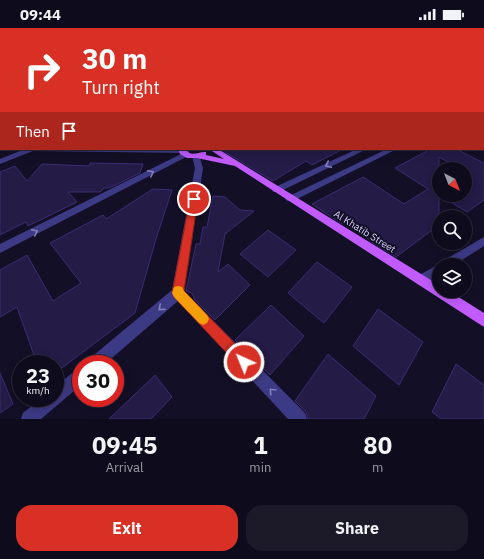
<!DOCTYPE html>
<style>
:root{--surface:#0e0b1c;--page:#1c1929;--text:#f1f3f6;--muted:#9b9ba3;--line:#2e2b3b;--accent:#d93025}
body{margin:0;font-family:"IBM Plex Sans",sans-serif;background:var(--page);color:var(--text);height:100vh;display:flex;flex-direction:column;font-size:15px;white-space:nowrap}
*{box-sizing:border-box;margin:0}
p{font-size:13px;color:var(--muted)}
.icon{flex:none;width:22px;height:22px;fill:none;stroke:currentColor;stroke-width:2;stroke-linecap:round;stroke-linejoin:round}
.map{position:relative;height:391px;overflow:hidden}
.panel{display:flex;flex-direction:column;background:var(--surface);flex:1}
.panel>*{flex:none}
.guide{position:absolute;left:0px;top:0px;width:484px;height:122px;box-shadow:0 2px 10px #0003,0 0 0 1px var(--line);background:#d93025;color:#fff;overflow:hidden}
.needle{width:26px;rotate:138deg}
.tools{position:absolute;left:432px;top:134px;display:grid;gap:8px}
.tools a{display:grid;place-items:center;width:40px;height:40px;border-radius:50%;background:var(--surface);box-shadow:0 2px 10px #0003,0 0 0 1px var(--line);font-size:20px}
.speed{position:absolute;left:12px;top:327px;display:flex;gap:8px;font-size:20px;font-weight:700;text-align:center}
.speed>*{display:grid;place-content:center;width:52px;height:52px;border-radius:50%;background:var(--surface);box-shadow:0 2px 10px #0003,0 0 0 1px var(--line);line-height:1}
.speed small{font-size:10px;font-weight:400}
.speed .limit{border:6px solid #d22;background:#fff;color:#111}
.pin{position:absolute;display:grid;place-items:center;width:34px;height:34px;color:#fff;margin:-17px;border:2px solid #fff;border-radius:50%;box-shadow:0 1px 4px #0007}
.me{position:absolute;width:44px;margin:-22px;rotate:316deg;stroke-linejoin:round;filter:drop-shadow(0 0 3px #0008)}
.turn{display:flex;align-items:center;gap:14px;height:84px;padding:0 16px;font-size:18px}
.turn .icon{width:52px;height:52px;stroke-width:2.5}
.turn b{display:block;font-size:28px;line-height:34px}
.then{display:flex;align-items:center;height:38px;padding:0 16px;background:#0003;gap:8px;font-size:15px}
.eta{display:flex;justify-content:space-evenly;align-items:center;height:68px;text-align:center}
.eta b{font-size:24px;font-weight:700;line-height:28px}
.cta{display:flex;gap:8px;margin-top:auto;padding:8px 16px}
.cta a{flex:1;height:46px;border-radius:16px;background:var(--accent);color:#fff;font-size:16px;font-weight:700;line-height:46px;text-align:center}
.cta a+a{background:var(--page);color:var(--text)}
.status{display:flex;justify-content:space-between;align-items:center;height:28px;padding:0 20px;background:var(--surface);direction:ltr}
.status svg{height:11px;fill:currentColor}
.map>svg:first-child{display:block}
</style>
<div class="status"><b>09:44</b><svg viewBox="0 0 49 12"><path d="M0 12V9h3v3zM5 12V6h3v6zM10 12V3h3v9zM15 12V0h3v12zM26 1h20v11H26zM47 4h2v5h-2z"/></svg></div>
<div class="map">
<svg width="484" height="391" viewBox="0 0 484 391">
<rect width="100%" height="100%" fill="#130f26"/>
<!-- building -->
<g fill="#241b47" stroke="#3b2d73" fill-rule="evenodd">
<polygon points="225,121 343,121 312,137 306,133 273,153 225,124"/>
<path d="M424,121H456L484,135V172L467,184L439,167V197L396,229L373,215L347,193L342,196L312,176L363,149L404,176L428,161L395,140L427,123ZM439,129L461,141H465V167H439Z"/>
<polygon points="90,135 143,136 140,145 109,160 104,160 100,164 68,164 77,174 28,198 26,194 0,207 0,144 15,138 27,153 42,136 89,138"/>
<polygon points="153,161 172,162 156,211 135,285 55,345 55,336 37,336 17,279 0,289 0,242 27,227 53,273 81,255 50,215 103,187 106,191"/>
<polygon points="213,168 225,169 240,182 254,183 225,206 218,244 228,236 250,257 215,292 195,272 192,265 186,263 196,216 200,216 203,199 207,199"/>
<polygon points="268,202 296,222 268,249 240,226"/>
<polygon points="317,234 352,259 324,295 288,265"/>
<polygon points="271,277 304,308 270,347 235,312"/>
<polygon points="378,281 423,314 399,357 353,318"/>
<polygon points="328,326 376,368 364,391 308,391 306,384 295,373"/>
<polygon points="456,336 484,357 484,391 441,391 432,384"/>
<polygon points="0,345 13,376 0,385"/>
<polygon points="155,347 172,369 151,391 109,391"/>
</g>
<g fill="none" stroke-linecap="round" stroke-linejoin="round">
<!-- minor -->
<g fill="#3d3a85" fill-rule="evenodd">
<rect x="483" y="73" width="1" height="4"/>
<rect x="0" y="81" width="1" height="4"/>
<polygon points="25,121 183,121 186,123 182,125 33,123 0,136 0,131"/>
<polygon points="357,121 367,121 279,164 273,164 272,162 273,160"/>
<polygon points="387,121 397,121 293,173 287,173 285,171 287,169"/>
<polygon points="183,125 186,125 190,127 0,225 0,216"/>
<polygon points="193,126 199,126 203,140 184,263 305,385 307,391 288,391 178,273 105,336 87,336 89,331 172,262 195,140 192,128"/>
<polygon points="484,209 484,218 454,237 439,237 439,247 421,257 417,256 415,252 417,248 440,236 441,234"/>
<polygon points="81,340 81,357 41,391 21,391 23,385 42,370 55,370 55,359 76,342"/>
</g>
<!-- major -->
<path fill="#c25bff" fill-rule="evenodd" d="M178,121H186C191,130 198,123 206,124V127L224,131L209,121H218L439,257V263H449L484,285V299L235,138L197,130H187L180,126Z"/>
</g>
<!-- one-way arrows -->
<defs><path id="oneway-chevron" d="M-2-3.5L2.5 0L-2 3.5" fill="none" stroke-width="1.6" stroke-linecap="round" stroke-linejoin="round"/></defs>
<g stroke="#837fbc">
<use href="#oneway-chevron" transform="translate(328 137) rotate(155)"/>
<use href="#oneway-chevron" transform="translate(151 145) rotate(-27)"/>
<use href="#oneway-chevron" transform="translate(35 204) rotate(-27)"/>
<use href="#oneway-chevron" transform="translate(161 280) rotate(140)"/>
<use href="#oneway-chevron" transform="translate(272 363) rotate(-134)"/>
</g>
<!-- sky -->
<linearGradient id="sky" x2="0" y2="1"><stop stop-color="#0a0815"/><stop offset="0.56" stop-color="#333752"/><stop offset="1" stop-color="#333752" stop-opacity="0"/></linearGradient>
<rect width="484" height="124" fill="url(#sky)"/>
<!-- route -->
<polygon fill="#d93025" stroke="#8d1f18" points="194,168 198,171 184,263 248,329 250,334 248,338 244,340 239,338 174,269 172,265 190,171"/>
<!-- slow -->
<polygon fill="#f59e0b" points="178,258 182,259 184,263 207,287 209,291 207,295 203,297 199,295 174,269 172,265 174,259"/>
<g text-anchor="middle" stroke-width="4" stroke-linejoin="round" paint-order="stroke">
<!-- street labels -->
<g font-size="10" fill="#d9d4ff" stroke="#130f26">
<text transform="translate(365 203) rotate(32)" y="4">Al Khatib Street</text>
</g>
</g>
</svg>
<div class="tools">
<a><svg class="needle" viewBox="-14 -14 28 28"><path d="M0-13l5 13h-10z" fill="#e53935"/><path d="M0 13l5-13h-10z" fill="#9b9ba3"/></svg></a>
<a><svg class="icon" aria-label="search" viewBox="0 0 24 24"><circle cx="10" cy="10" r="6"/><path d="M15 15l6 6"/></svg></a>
<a><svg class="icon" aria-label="layers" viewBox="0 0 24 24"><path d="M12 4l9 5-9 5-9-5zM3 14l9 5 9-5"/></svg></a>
</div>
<div class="speed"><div>23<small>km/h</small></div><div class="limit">30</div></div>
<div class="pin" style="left:194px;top:171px;background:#d93025"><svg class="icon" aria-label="arrive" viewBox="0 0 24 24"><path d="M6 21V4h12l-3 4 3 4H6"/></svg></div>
<svg class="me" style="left:244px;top:334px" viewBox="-20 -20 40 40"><circle r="17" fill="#d93025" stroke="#fff" stroke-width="3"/><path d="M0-11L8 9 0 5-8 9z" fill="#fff"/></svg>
<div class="guide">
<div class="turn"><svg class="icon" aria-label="right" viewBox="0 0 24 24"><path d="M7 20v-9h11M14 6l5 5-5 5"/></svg><div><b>30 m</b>Turn right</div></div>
<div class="then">Then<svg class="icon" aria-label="arrive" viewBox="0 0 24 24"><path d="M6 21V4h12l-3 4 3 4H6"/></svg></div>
</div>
</div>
<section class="panel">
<div class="eta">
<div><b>09:45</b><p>Arrival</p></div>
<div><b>1</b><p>min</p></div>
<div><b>80</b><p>m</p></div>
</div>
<div class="cta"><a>Exit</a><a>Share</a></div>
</section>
